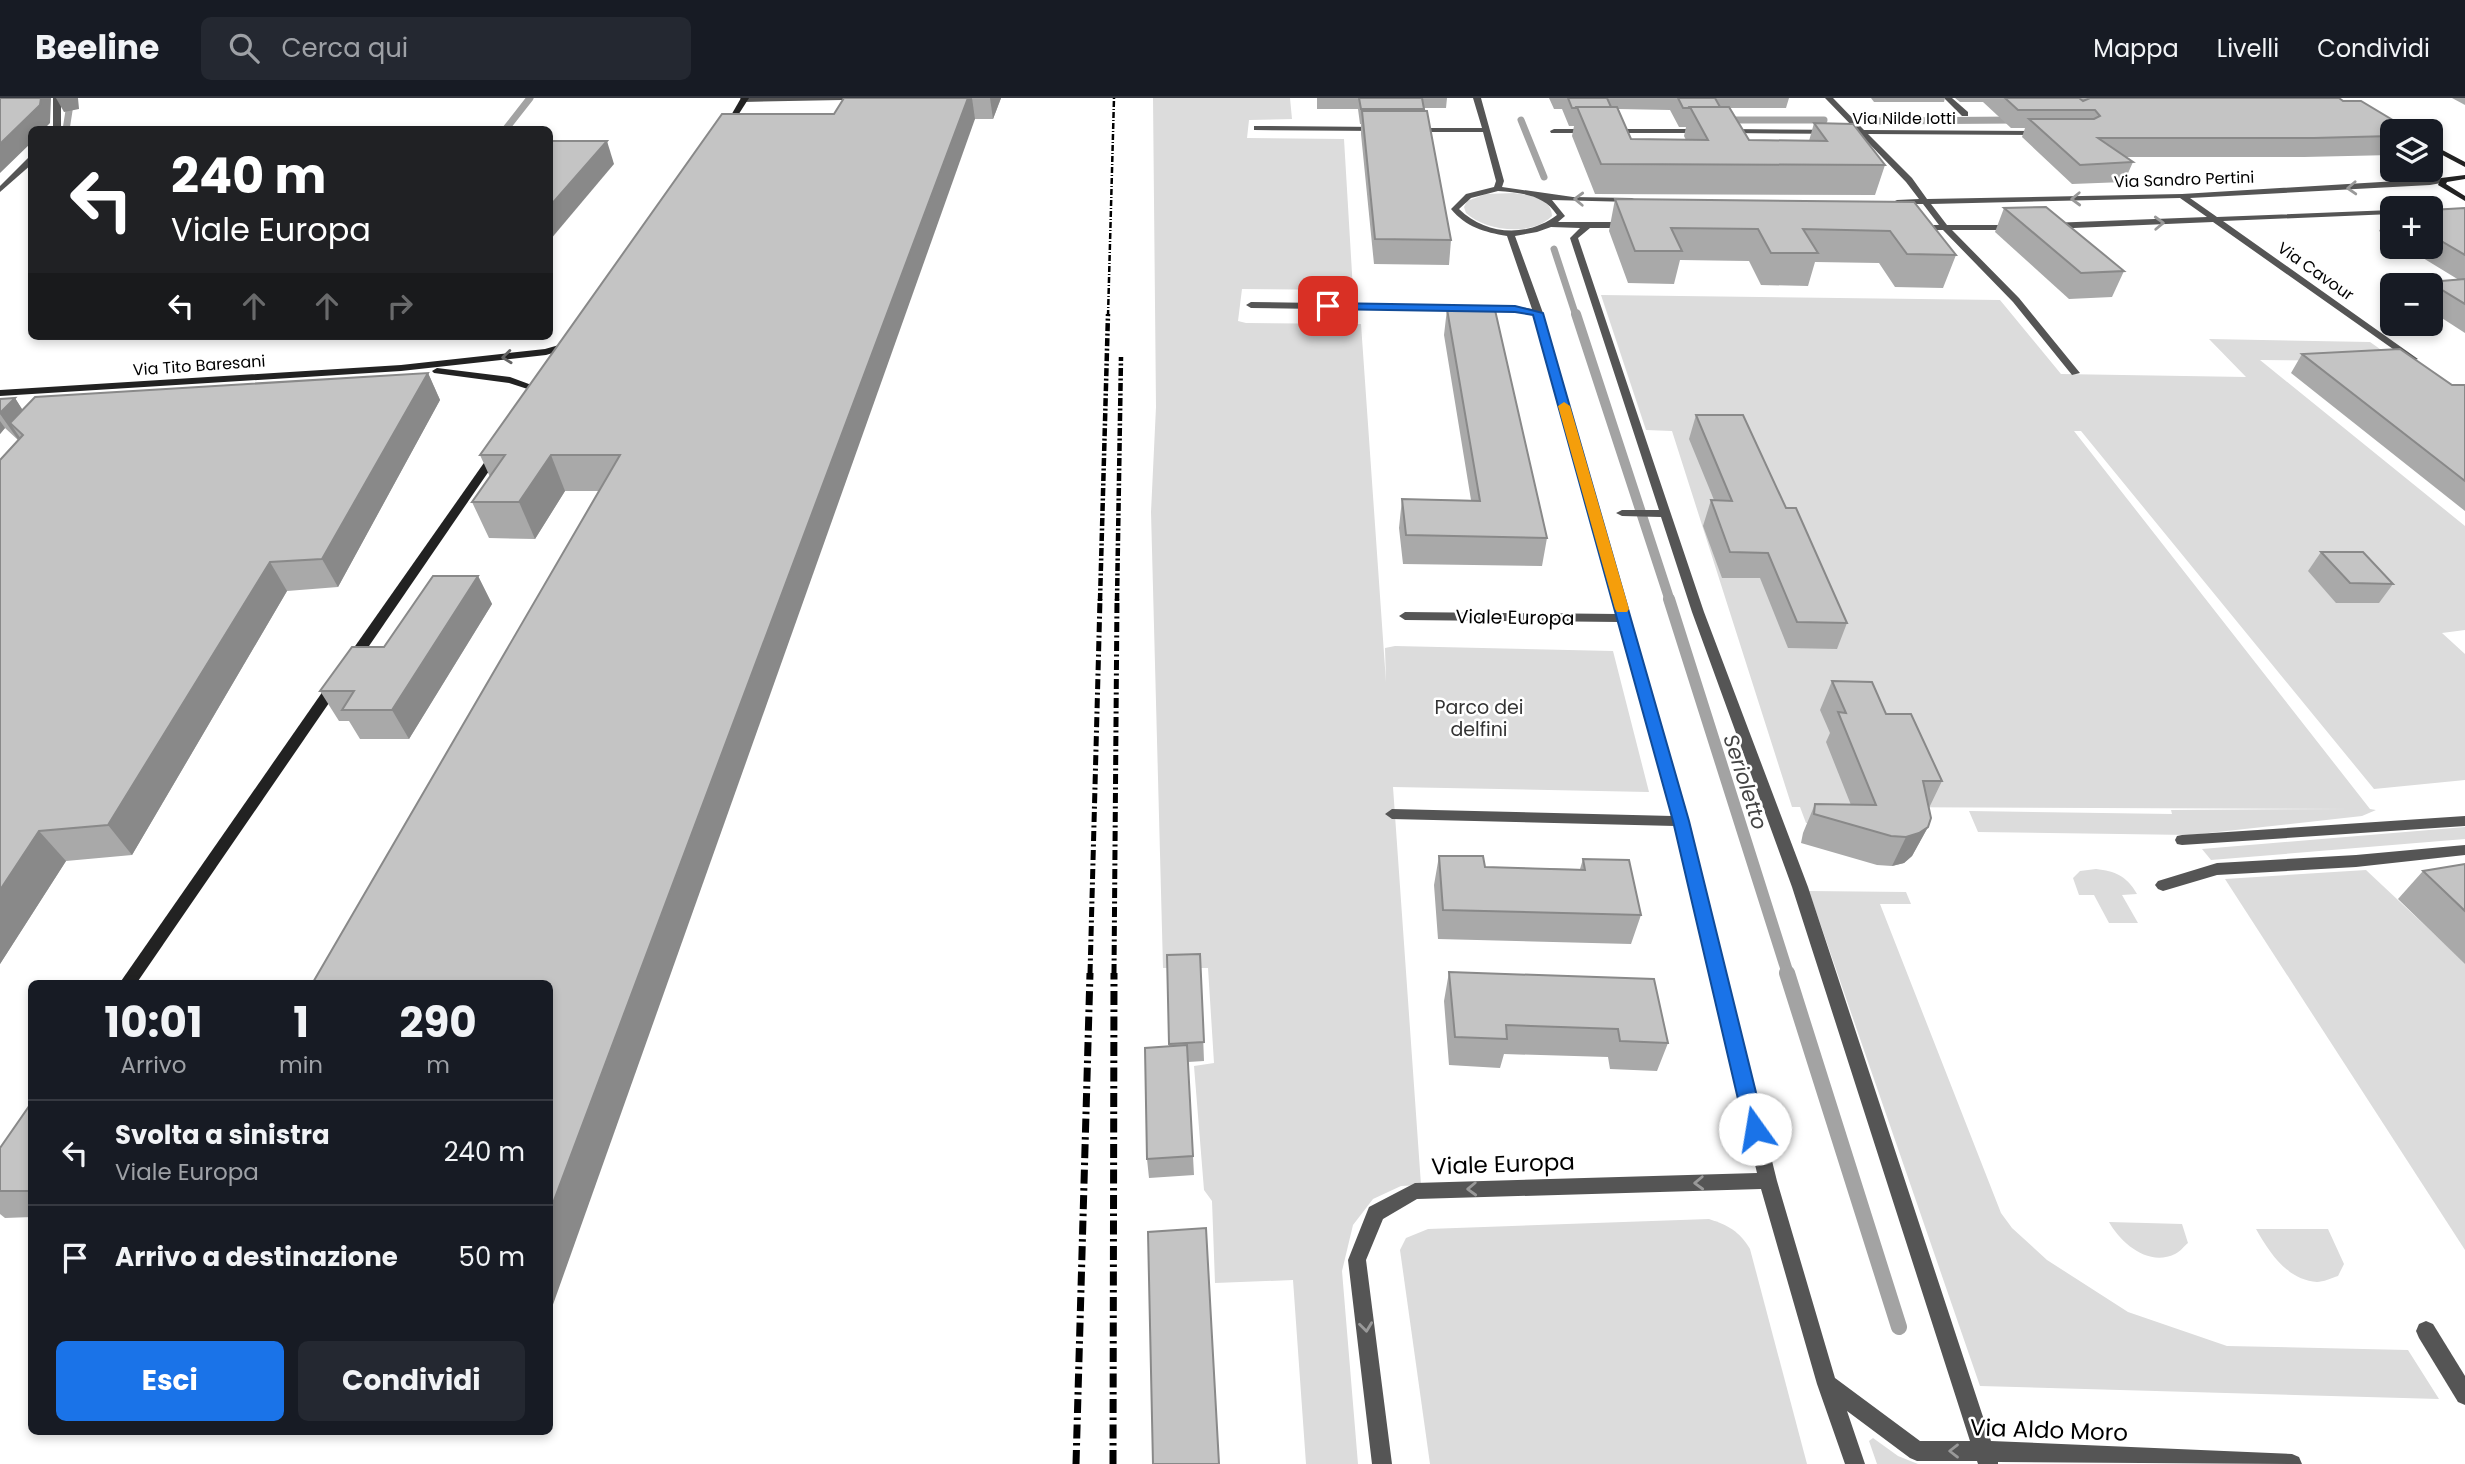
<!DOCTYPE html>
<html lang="it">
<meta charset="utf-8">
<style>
:root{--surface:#171b24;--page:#242831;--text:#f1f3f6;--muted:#9ea1a6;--line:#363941;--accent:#1a73e8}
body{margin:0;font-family:Poppins,sans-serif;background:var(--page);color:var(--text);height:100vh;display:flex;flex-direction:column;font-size:26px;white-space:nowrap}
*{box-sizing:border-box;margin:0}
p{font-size:23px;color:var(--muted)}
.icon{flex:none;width:38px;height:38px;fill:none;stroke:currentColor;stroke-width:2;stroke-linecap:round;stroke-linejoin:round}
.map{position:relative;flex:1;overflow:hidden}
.details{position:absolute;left:28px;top:882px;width:525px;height:455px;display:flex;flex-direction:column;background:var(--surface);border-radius:10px;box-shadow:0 4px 10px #0003}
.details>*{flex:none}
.banner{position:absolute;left:28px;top:28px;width:525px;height:214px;border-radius:10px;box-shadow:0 4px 10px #0003;background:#202124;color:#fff;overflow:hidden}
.fabs{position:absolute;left:2380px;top:21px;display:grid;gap:14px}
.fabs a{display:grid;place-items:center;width:63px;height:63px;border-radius:10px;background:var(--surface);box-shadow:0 4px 10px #0003;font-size:35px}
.pin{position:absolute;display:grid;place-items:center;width:60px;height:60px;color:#fff;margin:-30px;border-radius:14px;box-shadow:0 4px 10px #0006}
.me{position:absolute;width:77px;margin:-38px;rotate:347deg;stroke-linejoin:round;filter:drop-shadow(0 0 5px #0008)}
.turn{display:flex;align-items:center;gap:24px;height:147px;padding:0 28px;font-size:32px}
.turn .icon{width:91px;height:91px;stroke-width:2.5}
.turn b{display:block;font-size:49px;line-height:60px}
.lanes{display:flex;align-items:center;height:66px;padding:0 28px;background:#0003;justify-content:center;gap:35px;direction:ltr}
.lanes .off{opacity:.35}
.eta{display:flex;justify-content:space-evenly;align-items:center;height:119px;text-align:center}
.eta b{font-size:42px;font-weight:700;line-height:49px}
.primary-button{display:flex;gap:14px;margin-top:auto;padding:14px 28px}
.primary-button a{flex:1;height:80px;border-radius:10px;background:var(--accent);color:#fff;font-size:28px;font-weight:700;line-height:80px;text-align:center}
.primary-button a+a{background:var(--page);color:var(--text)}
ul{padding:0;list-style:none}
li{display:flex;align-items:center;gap:21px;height:105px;padding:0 28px;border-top:2px solid var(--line)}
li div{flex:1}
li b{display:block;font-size:26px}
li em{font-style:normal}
header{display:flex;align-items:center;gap:42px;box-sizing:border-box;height:98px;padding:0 35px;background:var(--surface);border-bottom:2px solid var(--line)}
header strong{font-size:33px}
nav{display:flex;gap:38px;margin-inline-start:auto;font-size:24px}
.search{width:490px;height:63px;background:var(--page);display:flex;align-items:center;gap:18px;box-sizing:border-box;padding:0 24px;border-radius:10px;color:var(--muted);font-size:26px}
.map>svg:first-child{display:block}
</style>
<header>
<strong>Beeline</strong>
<div class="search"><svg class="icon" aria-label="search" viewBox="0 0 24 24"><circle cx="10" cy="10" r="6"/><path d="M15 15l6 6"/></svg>Cerca qui</div>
<nav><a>Mappa</a><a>Livelli</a><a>Condividi</a></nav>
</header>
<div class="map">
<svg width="2465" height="1366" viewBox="0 0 2465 1366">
<rect width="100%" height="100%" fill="#fff"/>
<!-- green -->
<g fill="#dcdcdc">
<polygon points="1153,0 1290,0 1292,21 1249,22 1247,40 1344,41 1353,192 1242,191 1238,223 1246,225 1361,226 1386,584 1385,550 1395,548 1613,553 1649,694 1393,689 1421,1087 1401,1088 1373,1101 1353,1127 1342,1173 1358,1366 1306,1366 1293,1182 1215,1185 1212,1103 1204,1092 1194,968 1214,965 1208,870 1163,870 1151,414 1156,309"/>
<path d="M1514,95C1528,97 1552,100 1552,118C1532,139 1485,133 1466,115L1464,109L1467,103L1486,96Z"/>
<polygon points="1601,197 2000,202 2061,276 2246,279 2209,241 2370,244 2397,263 2260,262 2465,428 2465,532 2442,535 2465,556 2465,682 2374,691 2081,333 2074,333 2370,711 2376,712 2362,718 2190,737 1978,734 1969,713 2172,716 2171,712 2353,711 1854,709 1860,727 1806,725 1800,709 1792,709 1672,333 1646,332"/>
<polygon points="2465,729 2465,741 2211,762 2202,751"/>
<path d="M2096,771C2115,773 2127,778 2137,796L2122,797L2138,825H2109L2094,797H2079L2073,780L2080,773Z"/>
<polygon points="2366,772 2465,865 2465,1152 2225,781"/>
<polygon points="1809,793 1906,794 1911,806 1880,806 2001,1115 2012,1130 2047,1162 2128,1214 2227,1248 2408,1252 2439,1301 1980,1288"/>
<path d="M1709,1121C1728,1127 1739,1133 1750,1151L1807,1366H1430L1400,1152L1406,1140L1428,1131Z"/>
<path d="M2109,1124L2182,1126L2188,1145C2184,1148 2180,1154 2175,1156C2148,1169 2121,1145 2109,1124Z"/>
<path d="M2256,1131H2328L2344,1166L2338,1178C2332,1180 2323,1184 2317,1184C2287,1182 2269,1154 2256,1131Z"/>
<polygon points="1873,1340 1898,1358 1918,1366 1877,1366 1869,1343"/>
</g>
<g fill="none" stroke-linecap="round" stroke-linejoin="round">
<!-- stream-far3 -->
<g stroke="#a3a3a3" stroke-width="7">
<polyline points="1521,22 1544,79"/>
<polyline points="1733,22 1824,22"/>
<polyline points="1872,23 2018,22"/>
<polyline points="66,32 71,0"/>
<polyline points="505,32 530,0"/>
<polyline points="1554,151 1576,218"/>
</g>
<!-- stream-far2 -->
<polyline stroke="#a3a3a3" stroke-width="10" points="1576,216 1670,503"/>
<!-- stream-far1 -->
<polyline stroke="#a3a3a3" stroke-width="12" points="1669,501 1788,876"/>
<!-- stream -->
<polyline stroke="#a3a3a3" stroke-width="16" points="1787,875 1899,1229"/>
<!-- lane -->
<g fill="#555" fill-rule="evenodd">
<polygon points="740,0 846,0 842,2 743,4"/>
<polygon points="2465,747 2465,757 2356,769 2217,777 2163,793 2158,791 2155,787 2158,783 2217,765 2356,757"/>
</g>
<!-- street -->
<g fill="#555" fill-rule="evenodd">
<rect x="53" y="0" width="8" height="32"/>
<path d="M1473,0H1481L1504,83L1502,89L1573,99L1632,100L1636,102L1632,104L1552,102L1565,118L1558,124H1628L1632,127L1628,130H1590L1578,140L1704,514L1808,789L1991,1343L2292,1356L2299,1359L2302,1366L1998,1364V1366H1978L1977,1363H1917L1910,1360L1847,1313L1865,1366H1845L1817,1286L1761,1091L1417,1101L1383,1121L1366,1162L1392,1366H1372L1348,1162L1369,1109L1415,1085L1757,1075L1675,728L1392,721L1385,716L1392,711L1672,718L1619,524L1405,522L1399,518L1405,514L1617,516L1534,217L1515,214L1251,210L1246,207L1251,204L1515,208L1532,211L1507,138C1484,134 1466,129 1451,111L1466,96L1494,89L1496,83L1483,34H1414L1410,32L1414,30H1482ZM1498,93C1520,95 1544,96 1557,117C1527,140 1485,137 1459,111L1471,100ZM1551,129L1580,130L1570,140L1659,412H1622L1616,415L1622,418L1661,419L1692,514L1792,789L1970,1343H1920L1835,1280L1777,1083L1688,723L1543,215L1515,138L1537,134Z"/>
<polygon points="1825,0 1833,0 1864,32 2042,33 2046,35 2042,37 1868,36 1912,80 1927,101 2182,96 2447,80 2447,84 2430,87 2190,100 2217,119 2392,112 2392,116 2223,123 2418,261 2410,263 2213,124 2050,131 2046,128 2050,125 2207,119 2180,100 1931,106 1947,127 2016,127 2016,131 2013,132 1952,132 2019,200 2080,275 2072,277 2013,204 1943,132 1914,132 1914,128 1917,127 1939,127 1923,106 1894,106 1893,104 1897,102 1919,101 1906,84 1860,36 1727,35 1723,33 1727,31 1856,32"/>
<polygon points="1944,0 1952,0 1968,14 1968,18 1962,18"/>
<polygon points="1257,28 1380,29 1384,31 1380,33 1254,32 1254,28"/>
<polygon points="1554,31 1591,31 1595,33 1591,35 1551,35 1550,33"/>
<polygon points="1611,31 1703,31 1707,33 1703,35 1608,35 1607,33"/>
<polygon points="29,59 32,59 32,66 0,94 0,88"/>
<polygon points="2465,718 2465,728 2182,747 2177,746 2175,742 2177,738 2182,737"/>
<polygon points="2426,1223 2433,1226 2465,1278 2465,1307 2458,1304 2419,1240 2416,1233 2419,1226"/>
</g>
<!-- secondary -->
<g fill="#222" fill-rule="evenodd">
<polygon points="741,0 749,0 728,33 722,33"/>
<polygon points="2431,46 2465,64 2465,69 2431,51"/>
<polygon points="2465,77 2465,81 2447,84 2446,86 2465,98 2465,103 2438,87 2441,80"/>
<polygon points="573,243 576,244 576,248 546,257 401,273 0,298 0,292 401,267 545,251"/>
<polygon points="437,270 510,279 545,292 540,295 509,285 434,275 432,273"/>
<polygon points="497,351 502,354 356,567 346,567 345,564 346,561 493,352"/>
<polygon points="335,582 342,586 340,589 136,886 119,886 330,583"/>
</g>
<!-- rail-far3 -->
<polyline stroke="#000" stroke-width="2.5" stroke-dasharray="6 2 1 2" stroke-linecap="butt" points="1108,218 1114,0"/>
<!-- rail-far2 -->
<g stroke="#000" stroke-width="4.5" stroke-dasharray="8 2.5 2 2.5" stroke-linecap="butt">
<polyline points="1100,503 1108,216"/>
<polyline points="1117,503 1121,259"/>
</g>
<!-- rail-far1 -->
<g stroke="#000" stroke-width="5" stroke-dasharray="10 3.5 2 3.5" stroke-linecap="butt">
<polyline points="1090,876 1100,501"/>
<polyline points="1114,876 1117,501"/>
</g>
<!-- rail -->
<g stroke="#000" stroke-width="7" stroke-dasharray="14 4.5 2.5 4.5" stroke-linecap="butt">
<polyline points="1076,1366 1090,875"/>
<polyline points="1113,1366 1114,875"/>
</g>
</g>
<!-- wall -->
<g fill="#a9a9a9" fill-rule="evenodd">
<polygon points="844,0 1001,0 993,21 975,21 599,393 565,393 535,441 489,440 472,404 490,379 480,357 834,16"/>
<polygon points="1317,0 1447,0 1446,10 1424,10 1451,142 1449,167 1374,166 1361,36 1361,26 1360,26 1358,11 1317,11"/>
<path d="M1549,0H1789L1786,10H1730L1749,42L1809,43L1814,25L1885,67L1875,97L1595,96L1572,38L1574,28H1569L1562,11H1554ZM1618,11L1670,12L1679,29H1686L1684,38L1686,42L1631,41Z"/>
<polygon points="1871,0 1945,0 1944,4 1874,4"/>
<polygon points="1955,0 2339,0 2392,33 2392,57 2304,59 2125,59 2133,64 2124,84 2072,86 2022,39 2025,30 2011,30 1983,4 1960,4"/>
<polygon points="2452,0 2465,0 2465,7"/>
<polygon points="1615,101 1914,104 1956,157 1943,190 1895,189 1879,165 1815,164 1808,188 1761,187 1749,163 1680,162 1674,186 1628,185 1609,133"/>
<polygon points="2004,110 2124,173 2112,199 2069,201 1995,134"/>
<polygon points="2465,110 2465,235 2431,213 2431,187 2427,187 2429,184 2459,182 2405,149 2431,149 2431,112"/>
<polygon points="2391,114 2392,114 2392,141 2379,133"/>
<polygon points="1447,211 1547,440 1542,468 1403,466 1399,430 1402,401 1471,402 1444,237"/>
<polygon points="2302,256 2452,287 2465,287 2465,413 2291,275"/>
<polygon points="428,275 440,302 338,489 287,493 132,757 66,763 0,866 0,362 18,342 5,330 0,336 0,301 15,300 22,312"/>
<polygon points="1696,317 1786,410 1847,525 1837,551 1788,550 1760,480 1722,480 1703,428 1711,402 1714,402 1689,341"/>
<polygon points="2321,454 2393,486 2379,505 2336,505 2308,473"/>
<polygon points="478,478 492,506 409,641 360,641 349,623 339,623 320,593 384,549"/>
<polygon points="1832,583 1942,683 1929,710 1928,729 1912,758 1904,765 1892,768 1877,767 1801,745 1803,735 1815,706 1851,707 1826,644 1830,635 1820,612"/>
<polygon points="1439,758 1485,769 1580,771 1583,761 1641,817 1631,846 1438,841 1434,787"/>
<polygon points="2465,766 2465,866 2398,801 2423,773"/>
<polygon points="1200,856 1204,963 1188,964 1194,1077 1149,1080 1147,1061 1169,948 1167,857"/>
<polygon points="1449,874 1668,945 1657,973 1610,971 1608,959 1504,956 1500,970 1449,967 1444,903"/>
<polygon points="32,1004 32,1119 5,1120 0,1116 0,1050"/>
</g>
<!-- shaded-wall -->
<g fill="#898989">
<polygon points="41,0 51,0 50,25 43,32 32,32 32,44 0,75 0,46"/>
<polygon points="56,0 78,0 79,11 64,14"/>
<polygon points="968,0 972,0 975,21 550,1215 550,1113"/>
<polygon points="990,0 1001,0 993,21"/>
<polygon points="607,43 614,66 550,142 550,108"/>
<polygon points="428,275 440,302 338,489 322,461"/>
<polygon points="15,300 33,328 10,325 21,341 19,343 0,316"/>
<polygon points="0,323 5,330 0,336"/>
<polygon points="551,357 565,393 535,441 519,404"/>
<polygon points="270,464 287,493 132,757 108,727"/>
<polygon points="478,478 492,506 409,641 392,612"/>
<polygon points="1928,729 1912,758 1904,765 1892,768 1906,739"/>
<polygon points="39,733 66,763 0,866 0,792"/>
</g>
<!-- building -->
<g fill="#c4c4c4" stroke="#898989" stroke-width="2">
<polygon points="0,0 41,0 40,7 0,46"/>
<polygon points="844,0 968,0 550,1113 550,886 312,886 620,357 551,357 519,404 472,404 505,357 480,357 722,16 834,16"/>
<polygon points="1359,0 1422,0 1424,11 1361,11"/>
<polygon points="1568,0 1607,0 1611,9 1577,9 1578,10 1572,10"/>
<polygon points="1678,0 1715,0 1720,9 1690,9 1691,10 1683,10"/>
<polygon points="2005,0 2079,0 2083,3 2090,0 2339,0 2343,3 2361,3 2411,33 2392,33 2392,38 2314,40 2098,40 2133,64 2080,67 2029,21 2094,21 2100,18 2095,12 2018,12"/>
<polygon points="1577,9 1617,9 1631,41 1708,42 1690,9 1729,9 1749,42 1827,43 1814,25 1853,26 1885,67 1601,66"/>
<polygon points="1362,13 1427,13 1451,142 1375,141"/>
<polygon points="550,43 607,43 550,108"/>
<polygon points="1615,101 1914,104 1956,157 1907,156 1890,133 1803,131 1818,155 1771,155 1758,131 1671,130 1682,153 1635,153"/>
<polygon points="2046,109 2124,173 2081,175 2004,110"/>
<polygon points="2465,110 2465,157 2431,137 2431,112"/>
<polygon points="2465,181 2465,206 2429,184"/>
<polygon points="1447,211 1495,212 1547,440 1406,437 1402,401 1480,403"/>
<polygon points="2400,251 2452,287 2465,287 2465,383 2302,256"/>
<polygon points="428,275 322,461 270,464 108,727 39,733 0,792 0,362 23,337 10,325 35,299"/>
<polygon points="15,300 0,315 0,301"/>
<polygon points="1696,317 1743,317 1786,410 1796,410 1847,525 1797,524 1768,455 1730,454 1711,402 1732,403"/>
<polygon points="2321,454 2363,454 2393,486 2350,485"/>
<polygon points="433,478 478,478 392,612 342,612 354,593 320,593 352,549 384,549"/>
<polygon points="1832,583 1872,584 1886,616 1911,616 1942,683 1923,683 1931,720 1928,729 1919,735 1906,739 1891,738 1814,716 1815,706 1876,707 1838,614 1846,615"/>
<polygon points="1439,758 1483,758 1485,769 1585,772 1583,761 1629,762 1641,817 1443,812"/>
<polygon points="2465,766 2465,813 2423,773"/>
<polygon points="1200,856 1204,944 1169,946 1167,857"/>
<polygon points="1449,874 1654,881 1668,945 1620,943 1618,931 1506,927 1507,941 1455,939"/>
<polygon points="1187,947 1193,1058 1147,1061 1145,950"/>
<polygon points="32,1004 32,1093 0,1093 0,1050"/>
<polygon points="1206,1130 1219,1366 1153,1366 1148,1134"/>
</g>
<!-- one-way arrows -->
<defs><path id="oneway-chevron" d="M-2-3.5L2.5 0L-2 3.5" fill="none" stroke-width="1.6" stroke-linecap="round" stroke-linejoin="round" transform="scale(1.75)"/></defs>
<g stroke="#999">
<use href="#oneway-chevron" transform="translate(2352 90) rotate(177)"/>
<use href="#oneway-chevron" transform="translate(1579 101) rotate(-178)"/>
<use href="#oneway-chevron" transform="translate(2076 101) rotate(178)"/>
<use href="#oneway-chevron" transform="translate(2159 125) rotate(-2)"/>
<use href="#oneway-chevron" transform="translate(1699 1085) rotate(178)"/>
<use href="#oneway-chevron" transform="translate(1472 1091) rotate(178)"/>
<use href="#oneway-chevron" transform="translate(1366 1229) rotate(83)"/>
<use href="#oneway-chevron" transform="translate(1954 1353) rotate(180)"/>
</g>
<use stroke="#646464" href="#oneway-chevron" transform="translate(507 259) rotate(174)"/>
<!-- route -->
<polygon fill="#1a73e8" stroke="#114b97" stroke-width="2" points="1328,205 1515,208 1543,215 1689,723 1765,1031 1762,1038 1755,1040 1748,1038 1745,1031 1673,723 1533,217 1515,214 1325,211 1323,208"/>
<!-- slow -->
<polygon fill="#f59e0b" points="1564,304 1570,308 1629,511 1627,514 1617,514 1615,511 1558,308"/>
<g text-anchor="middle" stroke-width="5" stroke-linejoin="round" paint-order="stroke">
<!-- far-street labels -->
<g font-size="16" fill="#000" stroke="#fff">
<text x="1904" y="26">Via Nilde Iotti</text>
<text transform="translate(2184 81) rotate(-2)" y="6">Via Sandro Pertini</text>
<text transform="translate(2316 173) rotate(35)" y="6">Via Cavour</text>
<text transform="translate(199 267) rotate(-4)" y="6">Via Tito Baresani</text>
</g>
<!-- street labels -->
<g font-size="19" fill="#000" stroke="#fff">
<text transform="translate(1515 519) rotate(1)" y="7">Viale Europa</text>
</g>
<!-- park labels -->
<g font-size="19" fill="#333" stroke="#fff">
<text x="1479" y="616">Parco dei<tspan x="1479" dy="22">delfini</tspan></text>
</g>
<!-- water labels -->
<g font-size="21" font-style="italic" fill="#444" stroke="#fff">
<text transform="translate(1745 684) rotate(72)" y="7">Serioletto</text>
</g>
<!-- near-street labels -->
<g font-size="23" fill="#000" stroke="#fff">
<text transform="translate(1503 1066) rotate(-2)" y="8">Viale Europa</text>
<text transform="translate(2049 1332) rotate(2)" y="8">Via Aldo Moro</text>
</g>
</g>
</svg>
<div class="fabs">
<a><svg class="icon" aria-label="layers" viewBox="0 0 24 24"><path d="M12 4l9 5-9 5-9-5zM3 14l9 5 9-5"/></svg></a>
<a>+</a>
<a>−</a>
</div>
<div class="pin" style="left:1328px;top:208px;background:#d93025"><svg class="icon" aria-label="arrive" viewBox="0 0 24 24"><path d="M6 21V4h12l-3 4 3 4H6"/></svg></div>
<svg class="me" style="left:1755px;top:1031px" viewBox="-20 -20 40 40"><circle r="19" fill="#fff"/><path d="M0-13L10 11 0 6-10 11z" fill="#1a73e8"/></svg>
<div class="banner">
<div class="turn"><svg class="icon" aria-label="left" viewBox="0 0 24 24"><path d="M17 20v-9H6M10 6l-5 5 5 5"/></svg><div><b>240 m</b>Viale Europa</div></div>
<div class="lanes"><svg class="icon" aria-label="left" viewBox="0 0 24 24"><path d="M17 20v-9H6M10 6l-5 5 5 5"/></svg><svg class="icon off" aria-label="ahead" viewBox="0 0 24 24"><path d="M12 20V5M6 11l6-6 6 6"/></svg><svg class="icon off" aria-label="ahead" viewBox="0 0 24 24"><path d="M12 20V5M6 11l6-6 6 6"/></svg><svg class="icon off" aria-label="right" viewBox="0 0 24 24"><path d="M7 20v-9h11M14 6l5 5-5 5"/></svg></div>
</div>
<section class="details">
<div class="eta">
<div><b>10:01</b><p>Arrivo</p></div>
<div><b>1</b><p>min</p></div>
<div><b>290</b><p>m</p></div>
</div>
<ul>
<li><svg class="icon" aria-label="left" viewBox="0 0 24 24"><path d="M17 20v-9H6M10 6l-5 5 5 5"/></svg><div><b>Svolta a sinistra</b><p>Viale Europa</p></div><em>240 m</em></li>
<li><svg class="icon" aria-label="arrive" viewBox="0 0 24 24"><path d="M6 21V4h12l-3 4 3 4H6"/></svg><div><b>Arrivo a destinazione</b></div><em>50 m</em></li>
</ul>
<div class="primary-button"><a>Esci</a><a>Condividi</a></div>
</section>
</div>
